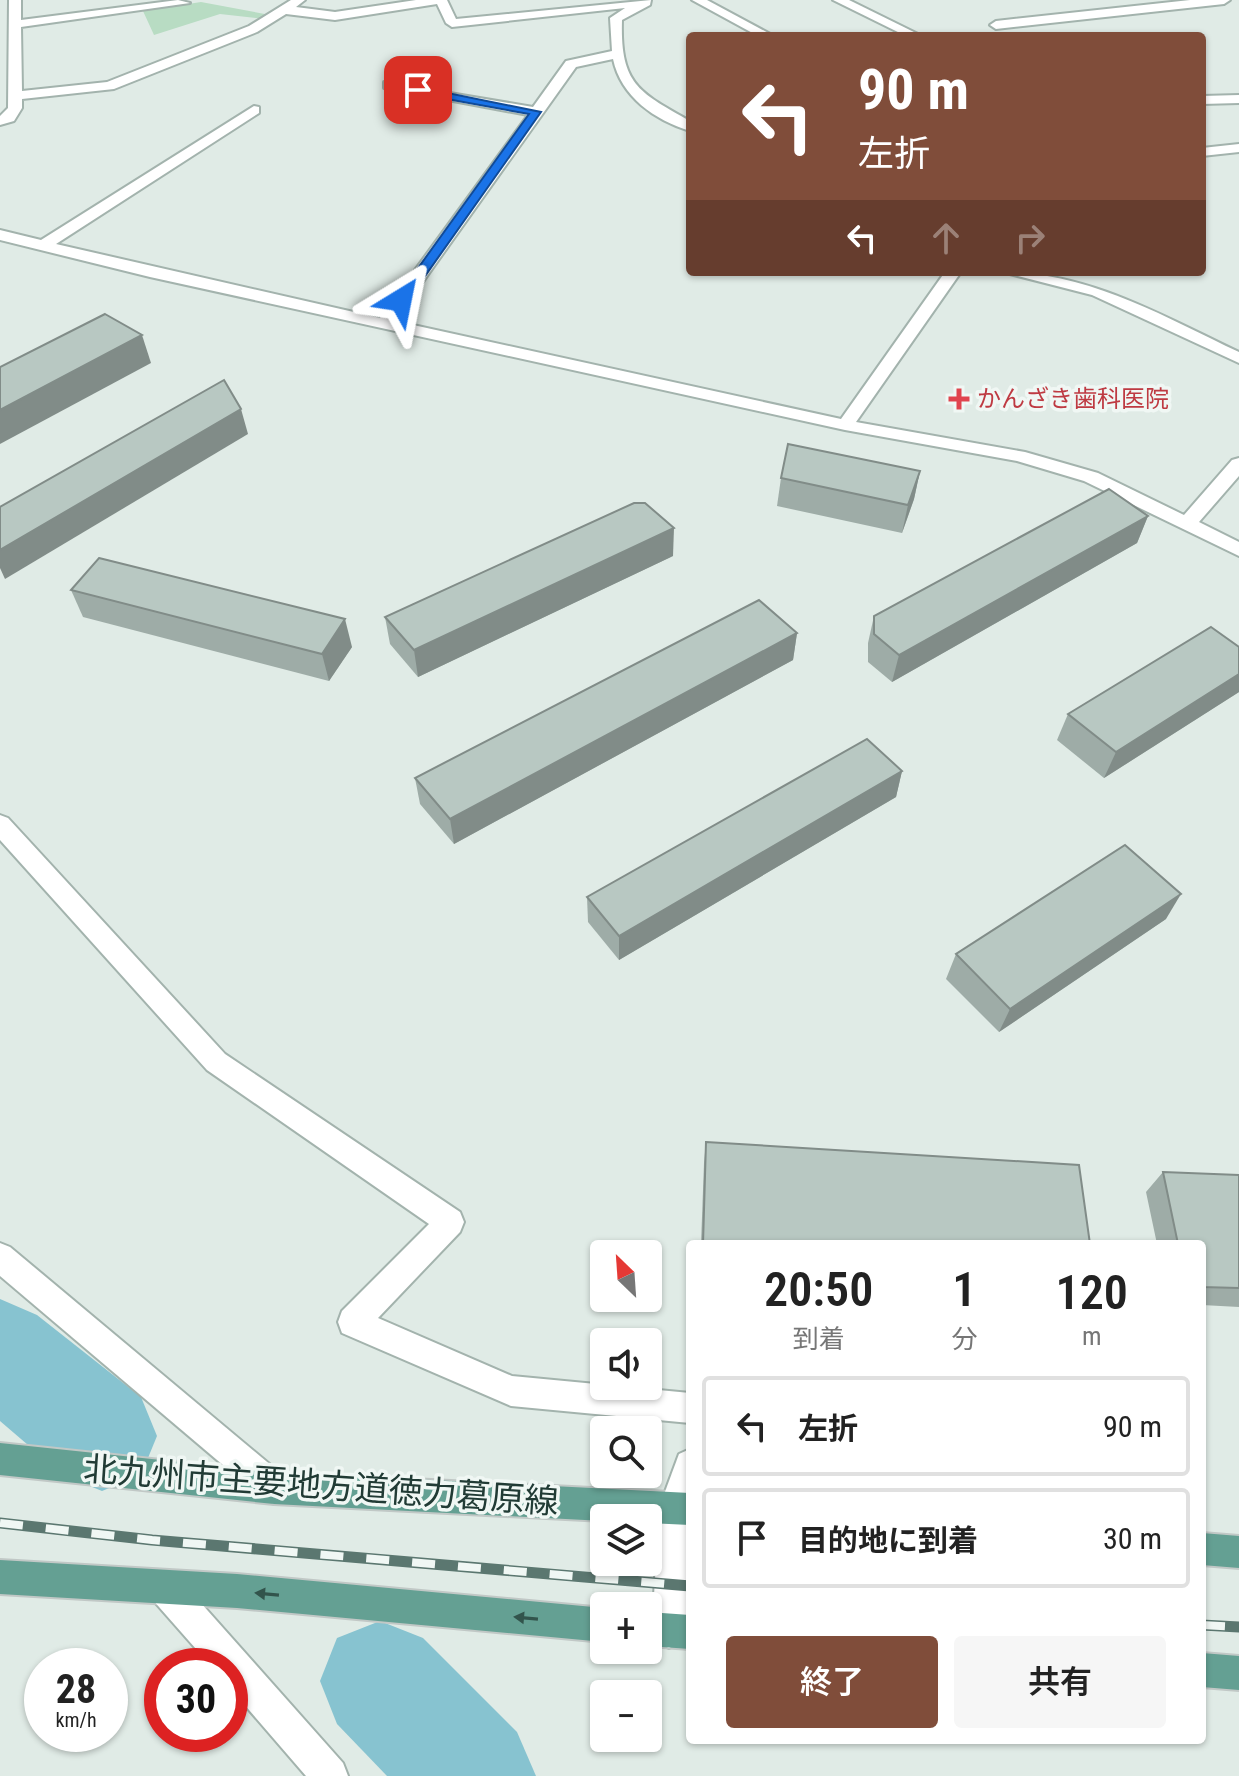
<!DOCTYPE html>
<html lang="ja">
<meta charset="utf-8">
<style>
:root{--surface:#fff;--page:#f6f6f6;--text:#222;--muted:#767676;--line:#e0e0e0;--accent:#804d3a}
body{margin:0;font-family:"Roboto Condensed","Noto Sans JP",sans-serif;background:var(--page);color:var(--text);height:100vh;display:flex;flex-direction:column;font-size:30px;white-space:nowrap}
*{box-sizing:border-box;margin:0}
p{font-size:26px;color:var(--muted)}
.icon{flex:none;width:44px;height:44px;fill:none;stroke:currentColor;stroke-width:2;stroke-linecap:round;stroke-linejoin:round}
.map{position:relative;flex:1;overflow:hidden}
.side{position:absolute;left:686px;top:1240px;width:520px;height:504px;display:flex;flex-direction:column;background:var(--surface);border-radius:8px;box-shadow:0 2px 6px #0004}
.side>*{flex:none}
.guide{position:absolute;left:686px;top:32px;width:520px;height:244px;border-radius:8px;box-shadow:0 2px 6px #0004;background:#804d3a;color:#fff;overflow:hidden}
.needle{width:52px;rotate:335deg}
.controls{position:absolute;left:590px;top:1240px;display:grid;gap:16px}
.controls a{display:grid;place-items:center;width:72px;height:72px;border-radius:8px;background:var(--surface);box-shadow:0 2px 6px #0004;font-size:40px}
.speed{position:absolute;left:24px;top:1648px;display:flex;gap:16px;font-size:40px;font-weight:700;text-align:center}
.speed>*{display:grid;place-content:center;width:104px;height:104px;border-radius:50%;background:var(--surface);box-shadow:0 2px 6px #0004;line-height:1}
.speed small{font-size:20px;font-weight:400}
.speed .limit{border:12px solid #d22;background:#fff;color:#111}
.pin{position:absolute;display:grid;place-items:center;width:68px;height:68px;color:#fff;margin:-34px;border-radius:16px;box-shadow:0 4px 12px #0006}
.me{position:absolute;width:88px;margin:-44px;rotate:35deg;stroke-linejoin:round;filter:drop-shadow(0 0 6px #0008)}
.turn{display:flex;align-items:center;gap:28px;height:168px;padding:0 40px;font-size:36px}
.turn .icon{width:104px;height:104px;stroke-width:2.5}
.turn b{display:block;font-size:56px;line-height:68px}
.lanes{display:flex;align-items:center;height:76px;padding:0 40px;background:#0003;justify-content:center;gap:40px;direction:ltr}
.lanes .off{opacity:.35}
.eta{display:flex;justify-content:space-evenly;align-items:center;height:136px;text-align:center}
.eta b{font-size:48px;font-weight:600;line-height:56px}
.action{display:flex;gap:16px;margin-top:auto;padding:16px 40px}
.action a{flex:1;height:92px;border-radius:8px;background:var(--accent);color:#fff;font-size:32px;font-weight:600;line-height:92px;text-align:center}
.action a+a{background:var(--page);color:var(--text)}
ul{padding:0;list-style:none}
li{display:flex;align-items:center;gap:24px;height:100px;margin:0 16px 12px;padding:0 24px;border:4px solid var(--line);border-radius:8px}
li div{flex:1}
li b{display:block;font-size:30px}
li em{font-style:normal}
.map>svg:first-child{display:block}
</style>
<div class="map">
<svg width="1239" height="1776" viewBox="0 0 1239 1776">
<rect width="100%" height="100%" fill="#e0ebe6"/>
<!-- green -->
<polygon fill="#b8dcc3" points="201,2 270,15 264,19 220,14 154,35 143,11"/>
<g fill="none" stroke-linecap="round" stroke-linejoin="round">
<!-- river -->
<g fill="#87c3d0" fill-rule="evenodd">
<polygon points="0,1299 37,1315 141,1397 157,1436 141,1475 102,1491 63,1475 0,1421"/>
<polygon points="380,1621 423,1638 517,1732 536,1776 387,1776 337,1724 320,1681 337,1638"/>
</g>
<defs>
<g id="minor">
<path d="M9,0H21V20L178,0L190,3L21,27L22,91L107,82L249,26L291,0H305L296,7L335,12L416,0H447L456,19L651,0L650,5L622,20C620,85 639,92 690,121V131C655,120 621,97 613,59L576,67L395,321L841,419L945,272H961L856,422L1025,452L1098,473L1184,515L1232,460L1239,458V476L1199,522L1239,542V556L1084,481L1017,461L845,430L150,277L0,240V230L41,240L254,106L259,107V113L56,244L380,318L528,115L389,89L384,88V82L533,107L566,61L612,51L610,18L625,8L452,27L446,23L437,4L335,20L286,14L257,32L114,89L22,99V108L14,121L0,125V116L8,108Z"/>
<polygon points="692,0 707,0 774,36 758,36"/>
<polygon points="833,0 849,0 922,36 906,36"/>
<polygon points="1190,0 1230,0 1224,4 996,29 990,25 996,21"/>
<polygon points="1239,95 1239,103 1202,104 1202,96"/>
<polygon points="1239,144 1239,152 1202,156 1202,148"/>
<path d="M1002,272C1089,272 1163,316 1239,352V363L1092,295Z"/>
<polygon points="0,815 8,818 225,1054 460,1212 464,1222 460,1232 378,1318 512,1376 690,1393 690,1423 511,1406 342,1333 338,1322 342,1311 429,1224 207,1070 0,840"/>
<polygon points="0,1243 10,1247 285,1477 290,1488 285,1499 274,1504 263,1499 0,1276"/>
<polygon points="690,1449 686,1631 681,1643 669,1648 657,1643 652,1631 659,1508 679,1454"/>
<polygon points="164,1570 176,1575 343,1763 348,1776 306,1776 230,1688 230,1666 211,1666 152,1599 147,1587 152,1575"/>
</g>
<g id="major">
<polygon points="0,1443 274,1472 690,1493 690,1525 648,1523 648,1518 604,1521 274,1504 0,1475"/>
<polygon points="1202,1533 1239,1536 1239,1568 1202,1565"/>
<polygon points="0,1560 237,1574 604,1608 604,1642 237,1608 0,1594"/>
<polygon points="648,1612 690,1615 690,1649 648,1646"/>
<polygon points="1202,1653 1239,1656 1239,1690 1202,1687"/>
</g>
</defs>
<!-- minor casing -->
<use href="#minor" stroke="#a3b3ad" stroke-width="4"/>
<!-- major casing -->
<use href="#major" stroke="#c1c8c6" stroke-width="4"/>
<!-- minor -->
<use href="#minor" fill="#fff" fill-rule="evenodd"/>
<!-- major -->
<use href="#major" fill="#64a093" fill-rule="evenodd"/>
<defs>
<g id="rail">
<polyline points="0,1523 152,1540 690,1586"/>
<polyline points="1202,1625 1239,1627"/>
</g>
</defs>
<!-- rail casing -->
<use href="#rail" stroke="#5b7770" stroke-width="11"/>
<!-- rail -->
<use href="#rail" stroke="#f0f7f4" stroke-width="8" stroke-dasharray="23" stroke-linecap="butt"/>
</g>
<!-- wall -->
<g fill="#9eaca7">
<polygon points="920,471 914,499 902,533 777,506 781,478"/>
<polygon points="1148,516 1137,543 892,682 868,662 868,643 874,616"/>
<polygon points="673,556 418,677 390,644 385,617"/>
<polygon points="71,590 352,647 329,681 83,617"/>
<polygon points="797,633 793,660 454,844 420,804 415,778"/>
<polygon points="1239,674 1239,692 1104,778 1057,740 1068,714"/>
<polygon points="902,771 896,797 619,960 588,922 587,897"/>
<polygon points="1166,919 999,1032 946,979 956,954"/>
<polygon points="706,1142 1090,1244 701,1244 704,1163"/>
<polygon points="1163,1172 1239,1175 1239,1307 1202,1305 1202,1244 1157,1244 1146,1192"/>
</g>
<!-- shaded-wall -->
<g fill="#818c88">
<polygon points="142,335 151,363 0,444 0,410"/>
<polygon points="241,409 248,434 5,579 0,568 0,550"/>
<polygon points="920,471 914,499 902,533 908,505"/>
<polygon points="1148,516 1137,543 892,682 899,655"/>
<polygon points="674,528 673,556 418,677 414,650"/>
<polygon points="345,619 352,647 329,681 322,654"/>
<polygon points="797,633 793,660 454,844 450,819"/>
<polygon points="1239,674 1239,692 1104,778 1116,752"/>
<polygon points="902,771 896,797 619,960 619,936"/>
<polygon points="1181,894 1166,919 999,1032 1010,1009"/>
</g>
<!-- building -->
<g fill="#b8c8c2" stroke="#818c88" stroke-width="2">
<polygon points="105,314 142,335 0,410 0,367"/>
<polygon points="224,380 241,409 0,550 0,507"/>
<polygon points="788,444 920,471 908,505 781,478"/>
<polygon points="1109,489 1148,516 899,655 874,634 874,616"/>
<polygon points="634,503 645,503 674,528 414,650 385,617"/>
<polygon points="99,558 345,619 322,654 71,590"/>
<polygon points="759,600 797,633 450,819 415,778"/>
<polygon points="1211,627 1239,647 1239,674 1116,752 1068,714"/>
<polygon points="867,739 902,771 619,936 587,897"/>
<polygon points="1125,845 1181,894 1010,1009 956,954"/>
<polygon points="706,1142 1079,1165 1090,1244 703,1244"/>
<polygon points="1163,1172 1239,1175 1239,1288 1202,1287 1202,1244 1178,1244"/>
</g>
<!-- one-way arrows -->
<defs><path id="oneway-solid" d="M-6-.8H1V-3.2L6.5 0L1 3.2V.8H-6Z" transform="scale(2)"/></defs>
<g fill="#32544c">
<use href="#oneway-solid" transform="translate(267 1594) rotate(-175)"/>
<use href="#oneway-solid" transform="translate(526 1618) rotate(-175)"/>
</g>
<!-- route -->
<polygon fill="#1a73e8" stroke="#114b97" stroke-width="2" points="418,87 541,112 406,303 401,304 395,300 529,114 414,93"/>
<!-- markers -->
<path fill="#e0444e" stroke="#f0f7f4" stroke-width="3" d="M955 387h8v8h8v8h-8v8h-8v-8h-8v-8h8z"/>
<g text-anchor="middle" stroke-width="7" stroke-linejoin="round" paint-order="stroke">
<!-- far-health labels -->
<g font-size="24" fill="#be3a42" stroke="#f0f7f4" text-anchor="start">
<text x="977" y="407">かんざき歯科医院</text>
</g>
<!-- near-street labels -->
<g font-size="34" fill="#213b35" stroke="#f0f7f4">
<text transform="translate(321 1485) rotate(4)" y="12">北九州市主要地方道徳力葛原線</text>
</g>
</g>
</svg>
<div class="controls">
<a><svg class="needle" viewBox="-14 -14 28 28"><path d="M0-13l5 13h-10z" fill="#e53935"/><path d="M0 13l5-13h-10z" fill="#767676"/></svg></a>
<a><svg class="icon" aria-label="sound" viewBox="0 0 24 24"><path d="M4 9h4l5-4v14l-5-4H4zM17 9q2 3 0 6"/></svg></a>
<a><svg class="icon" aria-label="search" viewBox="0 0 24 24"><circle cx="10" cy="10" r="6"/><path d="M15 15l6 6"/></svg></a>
<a><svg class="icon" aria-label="layers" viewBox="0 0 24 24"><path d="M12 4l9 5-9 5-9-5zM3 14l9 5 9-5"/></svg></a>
<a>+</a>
<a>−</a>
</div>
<div class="speed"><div>28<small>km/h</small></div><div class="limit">30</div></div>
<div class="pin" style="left:418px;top:90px;background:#d93025"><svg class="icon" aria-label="arrive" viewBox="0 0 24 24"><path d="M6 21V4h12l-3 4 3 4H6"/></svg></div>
<svg class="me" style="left:401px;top:300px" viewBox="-20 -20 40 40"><path d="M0-17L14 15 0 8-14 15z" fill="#1a73e8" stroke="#fff" stroke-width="4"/></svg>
<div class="guide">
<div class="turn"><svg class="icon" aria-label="left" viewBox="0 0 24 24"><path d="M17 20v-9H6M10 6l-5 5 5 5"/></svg><div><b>90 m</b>左折</div></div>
<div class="lanes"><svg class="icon" aria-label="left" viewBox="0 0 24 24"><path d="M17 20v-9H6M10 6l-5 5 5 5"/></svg><svg class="icon off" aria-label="ahead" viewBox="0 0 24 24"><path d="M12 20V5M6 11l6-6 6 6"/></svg><svg class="icon off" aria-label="right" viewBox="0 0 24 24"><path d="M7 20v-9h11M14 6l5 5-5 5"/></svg></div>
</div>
<section class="side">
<div class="eta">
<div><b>20:50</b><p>到着</p></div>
<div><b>1</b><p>分</p></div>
<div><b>120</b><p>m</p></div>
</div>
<ul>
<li><svg class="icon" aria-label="left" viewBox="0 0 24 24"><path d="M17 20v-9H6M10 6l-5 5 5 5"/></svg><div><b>左折</b></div><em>90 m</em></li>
<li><svg class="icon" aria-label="arrive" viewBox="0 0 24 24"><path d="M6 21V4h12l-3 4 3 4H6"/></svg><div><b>目的地に到着</b></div><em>30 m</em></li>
</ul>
<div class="action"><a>終了</a><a>共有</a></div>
</section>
</div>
